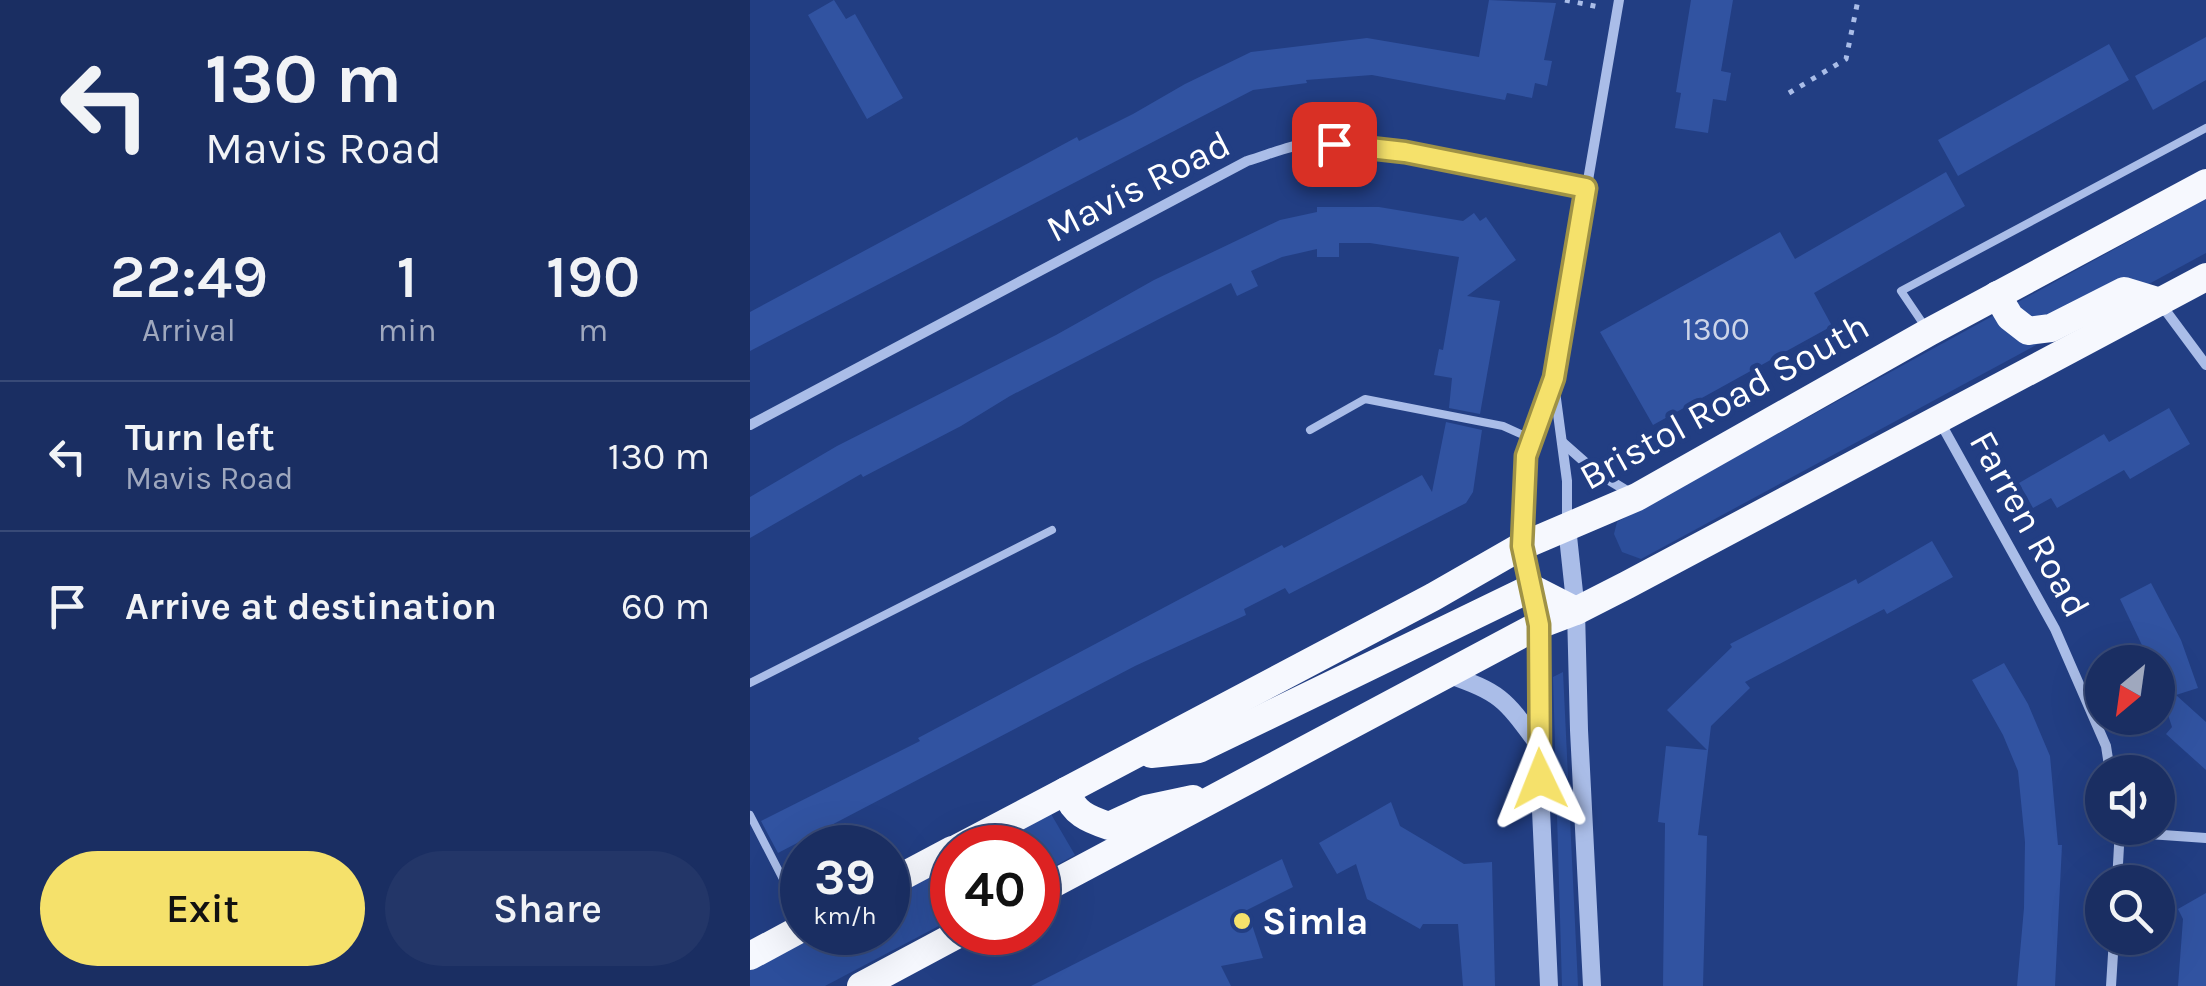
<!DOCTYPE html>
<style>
:root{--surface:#1a2e62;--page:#233668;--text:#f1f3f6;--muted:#9fa8be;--line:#384a77;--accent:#f5e16b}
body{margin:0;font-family:Karla,sans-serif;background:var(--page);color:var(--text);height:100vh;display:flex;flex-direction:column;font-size:38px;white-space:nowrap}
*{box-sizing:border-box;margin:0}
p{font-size:32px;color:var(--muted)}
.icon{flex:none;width:55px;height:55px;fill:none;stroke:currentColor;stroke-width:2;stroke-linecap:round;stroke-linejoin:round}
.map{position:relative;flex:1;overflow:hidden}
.details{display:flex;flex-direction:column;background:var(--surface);width:750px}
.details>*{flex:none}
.banner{background:#1a2e62;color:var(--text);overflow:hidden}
.needle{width:65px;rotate:209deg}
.fabs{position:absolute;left:1335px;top:645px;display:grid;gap:20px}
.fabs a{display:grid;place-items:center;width:90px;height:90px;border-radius:50%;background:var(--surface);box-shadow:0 10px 40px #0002,0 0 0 2px var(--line);font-size:50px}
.speed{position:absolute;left:30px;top:825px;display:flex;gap:20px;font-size:50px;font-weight:700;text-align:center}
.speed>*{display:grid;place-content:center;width:130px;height:130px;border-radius:50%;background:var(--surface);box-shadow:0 10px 40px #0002,0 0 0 2px var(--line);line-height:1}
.speed small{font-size:25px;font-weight:400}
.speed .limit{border:15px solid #d22;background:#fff;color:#111}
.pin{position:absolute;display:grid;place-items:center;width:85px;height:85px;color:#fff;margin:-42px;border-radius:20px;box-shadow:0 5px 15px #0006}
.me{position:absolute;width:110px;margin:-55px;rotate:358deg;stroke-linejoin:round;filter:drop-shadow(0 0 8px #0008)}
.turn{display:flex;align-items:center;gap:35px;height:210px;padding:0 40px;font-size:45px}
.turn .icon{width:130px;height:130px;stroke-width:2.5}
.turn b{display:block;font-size:70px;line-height:85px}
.eta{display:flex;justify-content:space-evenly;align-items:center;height:170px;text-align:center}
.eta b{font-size:60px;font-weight:600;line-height:70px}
.cta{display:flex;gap:20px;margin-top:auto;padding:20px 40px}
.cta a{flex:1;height:115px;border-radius:60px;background:var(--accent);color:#111;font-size:40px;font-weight:600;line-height:115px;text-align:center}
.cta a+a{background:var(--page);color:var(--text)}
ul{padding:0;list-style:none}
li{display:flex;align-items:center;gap:30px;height:150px;padding:0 40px;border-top:2px solid var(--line)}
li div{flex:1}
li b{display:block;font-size:38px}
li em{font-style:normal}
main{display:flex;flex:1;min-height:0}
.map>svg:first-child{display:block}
</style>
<main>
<section class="details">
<div class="banner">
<div class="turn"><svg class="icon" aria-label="left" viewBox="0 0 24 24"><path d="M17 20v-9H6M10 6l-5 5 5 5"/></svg><div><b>130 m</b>Mavis Road</div></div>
</div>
<div class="eta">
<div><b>22:49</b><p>Arrival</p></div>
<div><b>1</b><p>min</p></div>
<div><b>190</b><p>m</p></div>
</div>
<ul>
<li><svg class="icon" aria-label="left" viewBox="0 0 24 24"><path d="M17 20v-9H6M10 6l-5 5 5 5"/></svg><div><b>Turn left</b><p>Mavis Road</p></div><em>130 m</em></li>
<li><svg class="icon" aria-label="arrive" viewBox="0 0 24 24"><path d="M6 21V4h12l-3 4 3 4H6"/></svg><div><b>Arrive at destination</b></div><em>60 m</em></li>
</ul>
<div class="cta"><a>Exit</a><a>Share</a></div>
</section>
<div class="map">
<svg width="1456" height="986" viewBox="0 0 1456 986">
<rect width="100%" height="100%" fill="#223e83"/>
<!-- green -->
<g fill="#2c4e9b">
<polygon points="1456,199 1456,253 891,559 872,552 864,534 867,522"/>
<polygon points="813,672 828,986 812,986 803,677"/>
<polygon points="301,814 325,855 288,875 288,848 235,848"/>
<polygon points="202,864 202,919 75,986 0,986 0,970 71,933 138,932 138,898"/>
</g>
<!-- building -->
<g fill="#3153a1">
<polygon points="84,0 96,19 105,14 153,98 117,119 58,15"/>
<polygon points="739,0 806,3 794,60 802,61 797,86 785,83 782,98 757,93 755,100 622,75 556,80 557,83 503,90 0,351 0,312 327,137 329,141 383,114 435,84 501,52 617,38 729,57"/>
<polygon points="941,0 983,0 971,71 981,73 976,101 963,99 958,133 925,128 931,93 926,92"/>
<polygon points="1456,37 1456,80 1403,110 1385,76"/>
<polygon points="1359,44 1379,80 1208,176 1188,140"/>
<polygon points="1196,172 1215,206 1064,293 1082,326 903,425 850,332 1030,232 1045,259"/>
<polygon points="567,207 629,207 713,221 724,213 730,221 736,217 766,260 717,296 750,301 730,414 699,408 702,378 684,375 689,349 693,350 709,257 620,243 589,243 589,257 567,257 567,249 532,257 501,271 508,286 487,296 481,283 415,316 260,396 211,426 113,477 111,474 0,538 0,497 87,446 306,335 404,280 530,220 567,212"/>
<polygon points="1419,408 1440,444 1380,479 1374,470 1307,508 1301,498 1283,508 1269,483 1354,434 1359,442"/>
<polygon points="696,422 732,430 723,492 716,503 539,594 535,588 494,609 496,615 385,666 28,853 11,821 170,741 168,738 532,545 534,548 672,475 682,492"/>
<polygon points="1182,541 1203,577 1137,614 1134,609 995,682 1000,688 961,726 948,835 957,836 953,986 913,986 915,823 908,822 916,746 957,750 917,710 982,647 980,644 1106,579 1108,584"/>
<polygon points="1401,583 1431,640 1448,688 1426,695 1456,722 1456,770 1416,734 1422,727 1408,684 1408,662 1400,662 1370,599"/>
<polygon points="1254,663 1278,704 1300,756 1308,845 1312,845 1305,986 1267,986 1274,908 1275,842 1268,771 1253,735 1222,680"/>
<polygon points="641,802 650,826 714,864 742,862 745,986 713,986 708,924 673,924 670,929 617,899 606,864 587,874 569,843"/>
<polygon points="532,859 543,887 497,910 513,958 471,966 481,986 281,986"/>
<polygon points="1456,893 1456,986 1428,986 1433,919 1428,909"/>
</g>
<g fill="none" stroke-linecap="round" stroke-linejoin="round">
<!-- path -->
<g stroke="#aabde8" stroke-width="5" stroke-dasharray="5 8" stroke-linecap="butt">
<polyline points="815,0 849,7"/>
<polyline points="1039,93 1096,59 1108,0"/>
</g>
<!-- service -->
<g stroke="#aabde8" stroke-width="8">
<polyline points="1176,328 1151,291 1456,128"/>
<polyline points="560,430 615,399 753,426 782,439"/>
<polyline points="0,683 302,530"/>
<polyline points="0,815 52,916"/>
</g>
<!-- minor -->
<g stroke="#aabde8" stroke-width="10">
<polyline points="1410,303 1456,365"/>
<polyline points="804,384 817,481 817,522"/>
<polyline points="1190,422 1305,629 1356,746 1360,772"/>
<path d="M0,425L497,161C518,155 542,144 563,143C645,139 754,171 836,188"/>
<polyline points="812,442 846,472 882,494"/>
<polyline points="772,544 776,456 804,378 869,0"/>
<polyline points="1370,832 1456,838"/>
<polyline points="1367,882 1370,828"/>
<polyline points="1361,986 1364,938"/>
</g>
<!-- tertiary -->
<g stroke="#aabde8" stroke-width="18">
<polyline points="817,527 826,611 829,730 842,986"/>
<polyline points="772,546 789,625 788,744 799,986"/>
<path d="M697,674C751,693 754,698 788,744"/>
</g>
<!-- trunk -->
<g stroke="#f6f8fe" stroke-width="28">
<polyline points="1247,295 1260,317 1278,331 1301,328 1374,291 1410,302"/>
<polyline points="401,754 449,749 781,588 826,611"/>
<path d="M316,791C323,813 338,819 359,826L396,809L443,799"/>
<polyline points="208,848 683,597 772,546 887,497 1179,332 1456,183"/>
<polyline points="138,884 202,850"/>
<polyline points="288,892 789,625 826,611 877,585 1456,277"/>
<polyline points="0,956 52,928"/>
<polyline points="111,986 212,932"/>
</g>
</g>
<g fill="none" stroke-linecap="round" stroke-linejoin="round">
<defs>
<polyline id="route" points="584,144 655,152 836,188 804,378 776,456 772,546 789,625 790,779"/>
</defs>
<!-- route casing -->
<use href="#route" stroke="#9f9246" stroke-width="25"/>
<!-- route -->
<use href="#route" stroke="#f5e16b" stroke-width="18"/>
</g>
<!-- markers -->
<circle fill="#f5e16b" stroke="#223e83" stroke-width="4" cx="492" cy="921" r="10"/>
<g text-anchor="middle" stroke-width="10" stroke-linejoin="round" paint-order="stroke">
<!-- number labels -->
<g font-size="32" fill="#ccd4e8">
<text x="966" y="340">1300</text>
</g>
<!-- street labels -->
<g font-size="38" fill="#fff" stroke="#223e83">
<text transform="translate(388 186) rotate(-27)" y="13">Mavis Road</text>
<text transform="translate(974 401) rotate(-29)" y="13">Bristol Road South</text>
<text transform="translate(1280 524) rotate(61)" y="13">Farren Road</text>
</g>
<!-- poi labels -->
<g font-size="38" font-weight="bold" fill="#fff" stroke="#223e83" text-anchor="start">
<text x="512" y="934">Simla</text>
</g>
</g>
</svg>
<div class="fabs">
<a><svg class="needle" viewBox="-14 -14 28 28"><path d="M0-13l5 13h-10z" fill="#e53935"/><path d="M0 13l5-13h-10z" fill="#9fa8be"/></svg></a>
<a><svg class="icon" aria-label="sound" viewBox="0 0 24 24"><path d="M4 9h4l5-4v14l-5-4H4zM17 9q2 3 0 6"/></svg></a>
<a><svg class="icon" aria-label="search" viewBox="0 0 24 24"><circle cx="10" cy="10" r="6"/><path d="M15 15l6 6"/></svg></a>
</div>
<div class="speed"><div>39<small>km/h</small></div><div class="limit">40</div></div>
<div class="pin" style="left:584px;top:144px;background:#d93025"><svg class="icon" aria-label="arrive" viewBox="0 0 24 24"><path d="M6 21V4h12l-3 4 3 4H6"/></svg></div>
<svg class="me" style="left:790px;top:779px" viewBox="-20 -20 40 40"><path d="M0-17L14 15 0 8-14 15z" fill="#f5e16b" stroke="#fff" stroke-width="4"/></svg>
</div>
</main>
